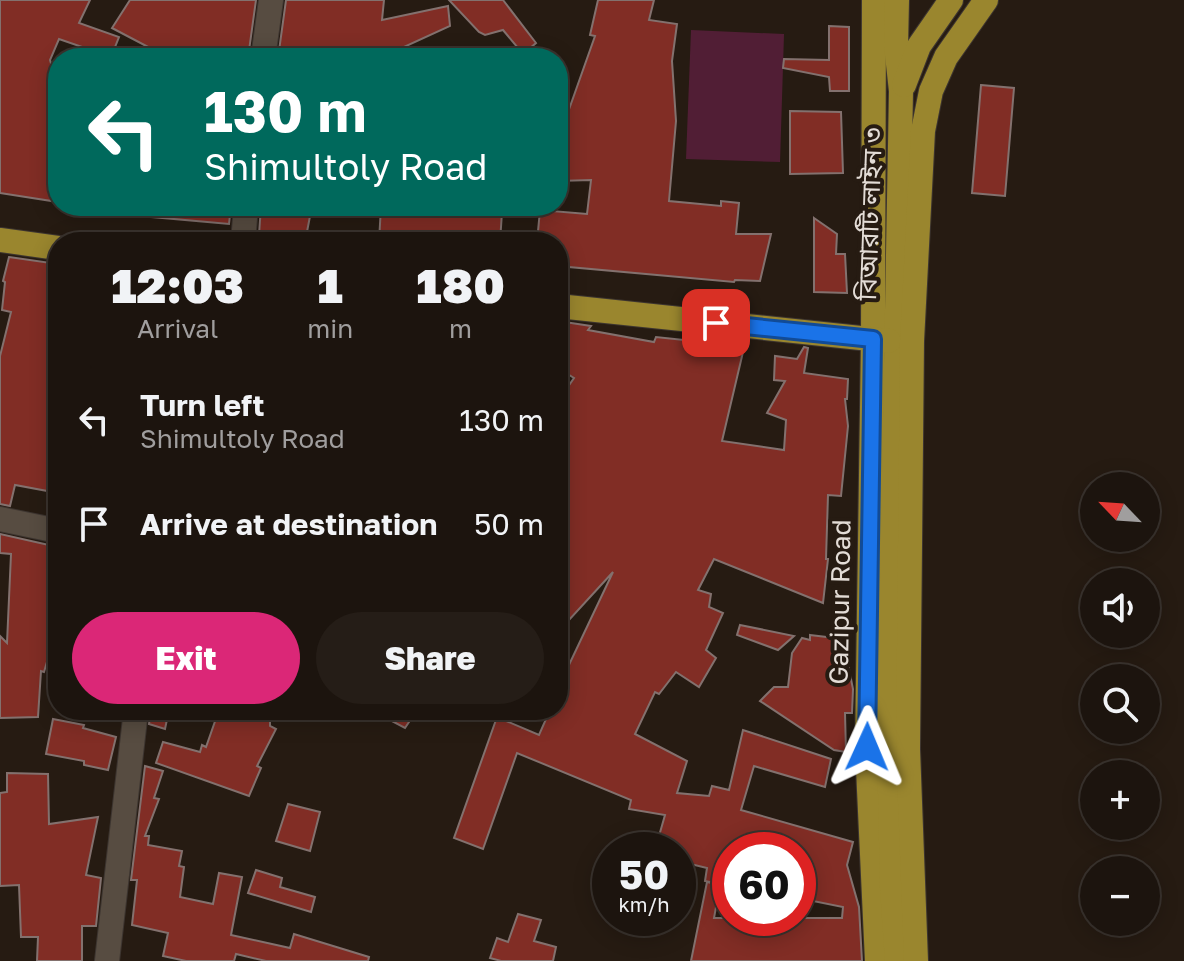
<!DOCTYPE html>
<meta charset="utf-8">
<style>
:root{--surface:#1c140e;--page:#251d17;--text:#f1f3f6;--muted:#a09e9e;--line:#3a332e;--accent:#db2777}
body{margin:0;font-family:"Golos Text","Noto Sans Bengali",sans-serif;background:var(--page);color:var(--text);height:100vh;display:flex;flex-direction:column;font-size:30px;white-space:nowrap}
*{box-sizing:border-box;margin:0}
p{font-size:26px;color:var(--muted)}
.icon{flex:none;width:44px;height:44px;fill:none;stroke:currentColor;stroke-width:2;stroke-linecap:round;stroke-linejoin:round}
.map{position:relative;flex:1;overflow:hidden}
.side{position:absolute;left:48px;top:232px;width:520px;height:488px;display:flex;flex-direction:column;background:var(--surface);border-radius:32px;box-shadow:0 4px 20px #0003,0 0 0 2px var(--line)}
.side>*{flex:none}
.banner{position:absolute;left:48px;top:48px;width:520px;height:168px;border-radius:32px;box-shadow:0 4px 20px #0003,0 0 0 2px var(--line);background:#00695c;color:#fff;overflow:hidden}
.needle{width:52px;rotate:295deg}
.buttons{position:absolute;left:1080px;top:472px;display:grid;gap:16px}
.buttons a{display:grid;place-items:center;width:80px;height:80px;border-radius:50%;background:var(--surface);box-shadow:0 4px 20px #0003,0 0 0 2px var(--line);font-size:40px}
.speed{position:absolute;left:592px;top:832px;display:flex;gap:16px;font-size:40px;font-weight:700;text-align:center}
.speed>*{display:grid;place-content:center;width:104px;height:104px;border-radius:50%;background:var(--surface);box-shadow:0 4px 20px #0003,0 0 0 2px var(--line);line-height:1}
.speed small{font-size:20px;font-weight:400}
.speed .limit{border:12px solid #d22;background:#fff;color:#111}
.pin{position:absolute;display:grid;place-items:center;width:68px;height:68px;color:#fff;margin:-34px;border-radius:16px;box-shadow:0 4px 12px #0006}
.me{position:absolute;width:88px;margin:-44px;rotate:1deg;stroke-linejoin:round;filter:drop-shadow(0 0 6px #0008)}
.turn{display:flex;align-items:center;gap:28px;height:168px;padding:0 24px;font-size:36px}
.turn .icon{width:104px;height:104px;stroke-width:2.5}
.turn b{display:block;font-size:56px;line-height:68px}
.eta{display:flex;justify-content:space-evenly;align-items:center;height:136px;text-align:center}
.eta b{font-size:48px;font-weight:800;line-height:56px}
.action{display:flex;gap:16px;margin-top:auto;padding:16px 24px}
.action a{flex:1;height:92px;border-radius:48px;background:var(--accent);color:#fff;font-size:32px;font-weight:800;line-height:92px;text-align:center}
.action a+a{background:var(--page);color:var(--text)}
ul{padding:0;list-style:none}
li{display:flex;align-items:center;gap:24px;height:104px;padding:0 24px}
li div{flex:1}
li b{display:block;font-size:30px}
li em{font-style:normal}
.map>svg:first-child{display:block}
</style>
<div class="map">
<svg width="1184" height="961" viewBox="0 0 1184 961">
<rect width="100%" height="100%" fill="#261b12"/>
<!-- green -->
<polygon fill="#511e35" points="691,30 784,34 780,162 686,159"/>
<!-- building -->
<g fill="#812d25" stroke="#83716e" stroke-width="2">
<polygon points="0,0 90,0 79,23 119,37 111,57 59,39 50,60 58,87 58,202 0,193"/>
<polygon points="130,0 256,0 248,58 169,58 112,28"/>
<polygon points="286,0 384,0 382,20 448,6 450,26 380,58 278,58"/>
<polygon points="449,0 503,0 536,43 523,54 503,30 485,35 479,32"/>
<polygon points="598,0 654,0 649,20 677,24 672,61 676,121 669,201 721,206 721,201 739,203 736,234 771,234 760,281 735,280 734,282 558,266 558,242 537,242 540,210 587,214 591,180 558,181 558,115 567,115 595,36 590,35"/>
<polygon points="829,26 849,27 849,91 830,91 829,77 783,68 784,59 829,60"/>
<polygon points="981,85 1014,88 1005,196 972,193"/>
<polygon points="790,111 841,112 843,173 790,174"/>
<polygon points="153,206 231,206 229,224 152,217"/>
<polygon points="261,206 312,206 305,242 259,235"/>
<polygon points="381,206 445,206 444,214 482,217 483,210 502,212 500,242 379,242"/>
<polygon points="814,218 837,234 836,254 845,254 847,293 814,292"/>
<polygon points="9,257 58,264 58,338 51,365 56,366 50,410 58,411 58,493 15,485 10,506 0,504 0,356 11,312 2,310 5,282 3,281"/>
<polygon points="558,321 591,326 588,330 654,342 656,337 703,342 743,352 722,441 784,450 786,420 767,413 785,381 774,380 775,356 797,359 804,347 808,348 804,373 848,379 847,399 845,399 848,426 841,496 828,495 826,559 828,559 823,603 714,559 698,590 711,594 709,607 723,613 706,650 716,658 699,687 676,672 659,694 655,692 635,734 687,761 677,793 709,796 712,786 729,790 743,730 831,759 825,787 754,766 741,810 853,842 847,865 859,907 862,961 691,961 707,882 720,885 714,918 842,918 843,907 798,898 798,850 730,850 730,886 705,881 707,868 678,861 678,850 655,850 665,815 629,809 631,800 517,753 483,849 454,838 497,717 539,735 550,710 558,710 558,688 613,572 558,632 558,401 574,378 558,368"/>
<polygon points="0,534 49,545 47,569 58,571 49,655 44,672 41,671 38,717 0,718 0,636 7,643 11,554 0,553"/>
<polygon points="740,625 794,636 778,650 737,635"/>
<polygon points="810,635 843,639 853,689 852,713 845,713 846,752 834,750 760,701 774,687 788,687 792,653 802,638 810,640"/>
<polygon points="151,710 169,710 165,729 149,724"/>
<polygon points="219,710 270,710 270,726 276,729 257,766 261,768 249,796 156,763 163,742 200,752 202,745 206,747"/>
<polygon points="371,710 417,710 405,728"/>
<polygon points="53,719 84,725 83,728 116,737 108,770 84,765 84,761 46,754"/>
<polygon points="145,766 163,771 154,798 159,799 145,836 149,836 148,845 182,851 179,866 184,867 180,897 213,904 219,873 242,877 231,935 290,948 294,934 369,957 368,961 266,961 236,954 234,961 186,961 163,956 168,933 132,925 137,880 131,880"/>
<polygon points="7,773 48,774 49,824 98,817 86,875 101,878 96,926 82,926 82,961 37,961 38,937 21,937 19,885 0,886 0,793 7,792"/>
<polygon points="288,804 320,812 310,851 276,841"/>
<polygon points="256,870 282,878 280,887 315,897 311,912 248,893"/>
<polygon points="518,914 541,920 534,941 556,947 553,961 501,961 490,958 497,938 508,942"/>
</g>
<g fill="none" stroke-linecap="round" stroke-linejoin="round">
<defs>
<g id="minor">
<polyline points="263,58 271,0"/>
<polyline points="243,242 246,206"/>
<polyline points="0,519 58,531"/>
<polyline points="107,961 136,710"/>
</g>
<g id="major">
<polyline points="874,0 873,339 867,747 877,961"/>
<polyline points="897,0 896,46 901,91 889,746 892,889 897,961"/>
<polyline points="904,85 919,46 951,0"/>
<polyline points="0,240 58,248"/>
<polyline points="558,306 889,341"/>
<polyline points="916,961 908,749 912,341 923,131 931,91 946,57 986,0"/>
</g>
</defs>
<!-- minor casing -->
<use href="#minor" stroke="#3d3530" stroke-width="26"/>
<!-- major casing -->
<use href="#major" stroke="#3d3530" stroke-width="26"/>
<!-- minor -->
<use href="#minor" stroke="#574c41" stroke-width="24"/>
<!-- major -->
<use href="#major" stroke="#9a862e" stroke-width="24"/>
</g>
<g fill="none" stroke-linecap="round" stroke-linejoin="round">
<defs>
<polyline id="route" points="716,323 873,339 867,747"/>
</defs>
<!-- route casing -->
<use href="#route" stroke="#114b97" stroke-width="20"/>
<!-- route -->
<use href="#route" stroke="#1a73e8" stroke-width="14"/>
</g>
<g text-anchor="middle" stroke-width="8" stroke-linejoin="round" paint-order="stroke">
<!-- street labels -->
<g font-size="26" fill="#e3dcd6" stroke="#261b12">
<text transform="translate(870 214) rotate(-88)" y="9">বিআরটি লাইন ৩</text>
<text transform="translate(840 602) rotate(-89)" y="9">Gazipur Road</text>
</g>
</g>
</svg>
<div class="buttons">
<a><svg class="needle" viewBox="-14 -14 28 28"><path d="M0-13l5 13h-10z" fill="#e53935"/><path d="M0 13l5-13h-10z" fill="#a09e9e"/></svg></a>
<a><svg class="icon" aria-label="sound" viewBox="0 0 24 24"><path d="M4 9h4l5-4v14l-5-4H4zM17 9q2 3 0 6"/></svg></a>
<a><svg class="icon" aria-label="search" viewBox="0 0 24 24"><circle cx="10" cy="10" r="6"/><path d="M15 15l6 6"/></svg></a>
<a>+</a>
<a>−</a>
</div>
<div class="speed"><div>50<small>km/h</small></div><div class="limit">60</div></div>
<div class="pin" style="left:716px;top:323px;background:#d93025"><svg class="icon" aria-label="arrive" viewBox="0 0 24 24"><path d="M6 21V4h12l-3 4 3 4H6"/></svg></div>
<svg class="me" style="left:867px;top:747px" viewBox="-20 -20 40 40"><path d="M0-17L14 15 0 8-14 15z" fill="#1a73e8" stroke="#fff" stroke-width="4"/></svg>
<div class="banner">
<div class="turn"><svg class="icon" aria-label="left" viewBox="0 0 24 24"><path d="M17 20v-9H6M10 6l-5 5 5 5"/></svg><div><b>130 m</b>Shimultoly Road</div></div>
</div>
<section class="side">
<div class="eta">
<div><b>12:03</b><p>Arrival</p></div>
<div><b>1</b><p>min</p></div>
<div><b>180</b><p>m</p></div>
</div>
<ul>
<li><svg class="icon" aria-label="left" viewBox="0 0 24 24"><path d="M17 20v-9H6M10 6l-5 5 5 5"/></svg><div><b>Turn left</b><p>Shimultoly Road</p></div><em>130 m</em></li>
<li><svg class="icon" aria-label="arrive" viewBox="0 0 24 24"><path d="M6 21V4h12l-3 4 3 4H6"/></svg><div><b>Arrive at destination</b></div><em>50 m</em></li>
</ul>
<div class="action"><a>Exit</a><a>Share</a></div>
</section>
</div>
